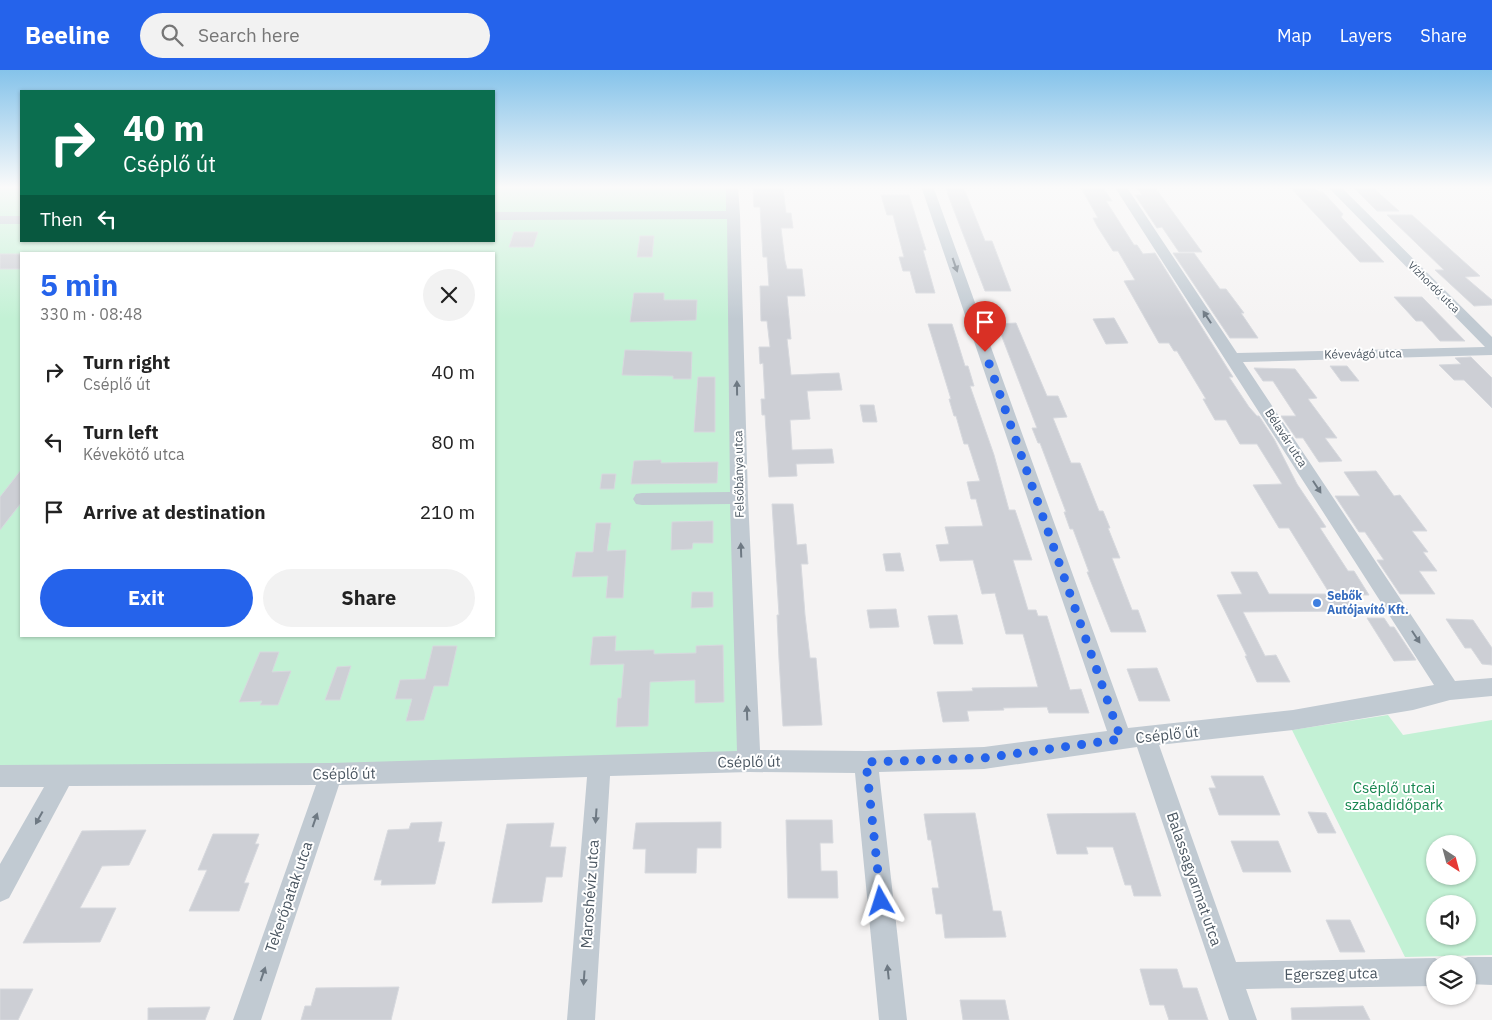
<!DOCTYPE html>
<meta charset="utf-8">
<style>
:root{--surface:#fff;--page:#f2f2f2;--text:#222;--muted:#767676;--accent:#2563eb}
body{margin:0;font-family:"IBM Plex Sans",sans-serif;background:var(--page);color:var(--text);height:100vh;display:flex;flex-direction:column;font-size:19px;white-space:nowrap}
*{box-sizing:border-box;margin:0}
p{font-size:16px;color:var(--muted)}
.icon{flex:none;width:28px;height:28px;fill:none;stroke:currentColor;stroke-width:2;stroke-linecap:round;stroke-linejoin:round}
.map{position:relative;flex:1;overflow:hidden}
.side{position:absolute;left:20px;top:182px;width:475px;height:385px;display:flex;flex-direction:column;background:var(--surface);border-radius:0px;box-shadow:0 1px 4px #0004}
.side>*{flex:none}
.guide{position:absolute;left:20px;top:20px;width:475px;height:152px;border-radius:0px;box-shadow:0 1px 4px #0004;background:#0b6e4f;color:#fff;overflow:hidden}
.needle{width:32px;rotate:144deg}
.controls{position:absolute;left:1426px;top:765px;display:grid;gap:10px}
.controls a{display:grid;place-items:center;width:50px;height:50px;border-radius:50%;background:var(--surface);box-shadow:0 1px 4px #0004;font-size:25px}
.pin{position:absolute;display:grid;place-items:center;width:42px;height:42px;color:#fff;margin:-51px -21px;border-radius:50% 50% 50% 0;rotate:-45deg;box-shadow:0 0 5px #0007}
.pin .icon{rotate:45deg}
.me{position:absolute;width:55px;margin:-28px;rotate:354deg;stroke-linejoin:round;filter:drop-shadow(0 0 4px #0008)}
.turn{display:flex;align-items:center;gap:18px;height:105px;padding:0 20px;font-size:22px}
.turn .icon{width:65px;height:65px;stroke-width:2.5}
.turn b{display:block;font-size:35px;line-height:42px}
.then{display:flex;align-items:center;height:48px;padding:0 20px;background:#0003;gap:10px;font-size:19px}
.round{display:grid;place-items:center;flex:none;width:52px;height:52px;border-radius:26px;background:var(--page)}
.summary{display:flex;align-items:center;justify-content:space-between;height:85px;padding:0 20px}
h1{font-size:30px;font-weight:700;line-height:38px;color:var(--accent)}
.action{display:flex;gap:10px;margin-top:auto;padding:10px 20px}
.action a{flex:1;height:58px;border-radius:30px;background:var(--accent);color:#fff;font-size:20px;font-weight:700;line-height:58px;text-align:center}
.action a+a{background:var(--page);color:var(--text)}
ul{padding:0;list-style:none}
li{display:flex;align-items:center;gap:15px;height:70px;padding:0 20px}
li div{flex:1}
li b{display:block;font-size:19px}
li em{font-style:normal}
header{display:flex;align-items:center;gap:30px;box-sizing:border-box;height:70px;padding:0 25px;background:var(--accent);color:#fff}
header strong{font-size:24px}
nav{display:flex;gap:28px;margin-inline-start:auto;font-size:18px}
.search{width:350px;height:45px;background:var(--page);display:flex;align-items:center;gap:12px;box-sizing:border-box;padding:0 18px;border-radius:28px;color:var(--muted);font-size:19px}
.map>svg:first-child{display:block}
</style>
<header>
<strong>Beeline</strong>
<div class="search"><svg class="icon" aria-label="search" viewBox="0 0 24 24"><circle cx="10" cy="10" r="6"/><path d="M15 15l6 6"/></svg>Search here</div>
<nav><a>Map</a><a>Layers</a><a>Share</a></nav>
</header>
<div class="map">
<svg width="1492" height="950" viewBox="0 0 1492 950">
<rect width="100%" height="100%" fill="#f5f3f3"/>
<!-- green -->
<g fill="#c3f1d5" fill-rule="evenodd">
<path d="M0,116H21V171H494V116H732L749,691L0,706ZM21,184H494V566H21Z"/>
<path d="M1388,645L1403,665L1492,650V885L1405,887L1292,660ZM1435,774H1468V806H1435ZM1435,834H1468V866H1435Z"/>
</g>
<!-- building -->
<g fill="#cdcfd5" stroke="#d7d9de">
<polygon points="946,116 963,116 985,171 992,171 1011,221 985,221 948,125"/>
<polygon points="1080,116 1102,116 1112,131 1106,131 1134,175 1137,175 1143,184 1155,183 1233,307 1229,307 1249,337 1257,346 1259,346 1274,369 1297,414 1326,457 1320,458 1348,501 1354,501 1369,525 1351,525 1351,541 1243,542 1265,586 1276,585 1290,612 1257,612 1245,586 1247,586 1217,525 1242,524 1231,502 1257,502 1269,524 1330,524 1289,458 1279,458 1253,415 1282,414 1257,374 1240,374 1226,350 1215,350 1203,329 1206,329 1177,281 1174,281 1169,273 1159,273 1124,211 1135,210 1118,181 1113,181 1097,156 1093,148 1098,148"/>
<polygon points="1135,116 1154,116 1202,182 1179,182 1162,157 1157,158 1135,125 1142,125"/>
<polygon points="1289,116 1313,116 1319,122 1323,122 1343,144 1341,147 1384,192 1360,192"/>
<polygon points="1352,116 1371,116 1399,141 1377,141"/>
<polygon points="783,118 786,143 791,143 793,158 781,158 785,191 787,199 802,199 805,226 787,226 791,269 787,269 791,305 839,303 842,320 807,321 810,349 790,350 792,380 832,379 834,393 796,394 797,406 769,407 765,345 762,345 761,329 765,329 763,293 760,294 759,277 770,277 767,251 761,251 760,216 769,216 767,187 763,187 760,137 754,137 753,119"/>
<polygon points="881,125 909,125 926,180 923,180 935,223 916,223 910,201 903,201 899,187 904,187 893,145 887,145"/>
<polygon points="1387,145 1412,145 1480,206 1465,207 1492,230 1492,235 1474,236 1435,200 1444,200"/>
<polygon points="514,162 538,162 533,177 509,177"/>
<polygon points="640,166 654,166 652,187 637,187"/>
<polygon points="1173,183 1194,183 1220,219 1226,219 1244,243 1241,243 1258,268 1230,268"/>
<rect x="0" y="184" width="21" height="15"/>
<polygon points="634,223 664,223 664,230 697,230 696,250 630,252"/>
<polygon points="1394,227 1422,227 1465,271 1440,271 1422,251 1416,251"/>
<polygon points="1114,248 1128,273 1106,274 1093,249"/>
<polygon points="1016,253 1047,326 1058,326 1067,347 1053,348 1071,393 1080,393 1099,441 1103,441 1110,458 1108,458 1120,488 1112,488 1132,540 1138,540 1146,562 1111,562 1087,502 1089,502 1073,459 1070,459 1064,442 1066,442 1040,373 1038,373 1032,358 1037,358 997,254"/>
<polygon points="928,254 952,254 965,296 968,296 974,316 970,316 994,385 1009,440 1015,440 1032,490 1013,490 1028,540 1036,540 1038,546 1047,546 1070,620 1081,619 1089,643 1049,643 1047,637 1003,638 1004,640 967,641 969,651 943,652 937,622 973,621 972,618 1038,617 1023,564 1006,564 995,523 982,524 973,490 940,491 936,475 949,474 945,457 983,456 976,429 971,429 967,412 980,411 968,374 964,374 956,346 954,346 949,329 951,329"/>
<polygon points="625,280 692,282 691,309 673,309 673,306 622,305"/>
<polygon points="1471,287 1492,308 1492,338 1464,310 1454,310 1439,295 1461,294 1455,288"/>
<polygon points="1330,296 1347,296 1359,311 1341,311"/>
<polygon points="1254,298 1295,299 1317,328 1308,329 1337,368 1325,368 1342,391 1319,392 1303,368 1296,368 1281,346 1296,346 1273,311 1263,311"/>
<polygon points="698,307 715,307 715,362 694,362"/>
<polygon points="860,335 874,335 877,352 863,352"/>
<polygon points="661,390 661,393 718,392 717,413 631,414 634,391"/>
<polygon points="21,400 21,433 0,460 0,427"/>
<polygon points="1376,401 1394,426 1400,425 1427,461 1412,461 1428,482 1423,482 1437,501 1419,501 1435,524 1400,524 1377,490 1384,490 1365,462 1359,462 1335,426 1360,426 1344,402"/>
<polygon points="602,404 616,404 614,419 600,419"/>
<polygon points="772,434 793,434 797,475 806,474 808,494 801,494 805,545 810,588 816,588 822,655 783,656 779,589 777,545 779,545"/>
<polygon points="713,451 713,473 693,473 692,479 671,480 672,452"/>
<polygon points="596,453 611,453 607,481 626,480 623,528 606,528 608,506 572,507 576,482 593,482"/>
<polygon points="900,483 904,501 886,501 883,484"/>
<polygon points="692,522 713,522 713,537 691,538"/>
<polygon points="896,539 899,557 870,558 867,540"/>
<polygon points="957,545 963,574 934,574 928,546"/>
<polygon points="1367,548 1384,548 1390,557 1394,557 1416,590 1394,591"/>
<polygon points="1446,549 1473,550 1492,578 1492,595 1482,594 1471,578 1465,578"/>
<polygon points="616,566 615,581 654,580 654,584 696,583 696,576 723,575 724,632 695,633 695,610 650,612 648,656 616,657 618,628 621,628 624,594 590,595 593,567"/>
<polygon points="433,576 457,576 448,616 434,616 424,650 406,651 412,629 395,629 400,610 425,609"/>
<polygon points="260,582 279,582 272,602 291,601 278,635 260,635 262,631 239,632"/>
<polygon points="351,596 340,630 325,630 337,597"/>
<polygon points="1157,598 1170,631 1139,631 1127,599"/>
<polygon points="1211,706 1263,706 1280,745 1219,745 1209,718 1216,718"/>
<polygon points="1308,742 1326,743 1336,763 1318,763"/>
<polygon points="975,743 993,841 1001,841 1006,867 945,868 942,844 936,844 932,818 939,818 931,770 928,770 924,744"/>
<polygon points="1135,743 1161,826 1134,826 1131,815 1125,815 1113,777 1086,777 1088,784 1057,784 1047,744"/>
<polygon points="786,750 832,750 833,773 820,773 821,801 837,801 838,828 788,828"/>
<polygon points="442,752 438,772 445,772 435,814 381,815 382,810 374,810 388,760 409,759 411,753"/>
<polygon points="721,752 721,778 697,778 696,803 645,803 646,779 633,779 636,753"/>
<polygon points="554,753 550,777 566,777 562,807 546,807 542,832 492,833 507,754"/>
<polygon points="146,760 129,795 102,796 80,838 116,838 100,872 23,873 82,761"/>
<polygon points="213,764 259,764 255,774 259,774 244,813 249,813 239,841 189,841 207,800 198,800"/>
<polygon points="1231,771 1278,771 1291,802 1243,802"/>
<polygon points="1326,850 1350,850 1365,882 1340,882"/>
<polygon points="1140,899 1177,899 1183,918 1197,918 1208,950 1169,950 1164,935 1150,935"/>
<polygon points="399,917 391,950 301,950 305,936 311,936 316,918"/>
<polygon points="0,919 33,919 18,950 0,950"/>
<polygon points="960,930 1005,930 1009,950 963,950"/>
<polygon points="1363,936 1370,950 1292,950 1291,938"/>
<polygon points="210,937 205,950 148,950 148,938"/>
</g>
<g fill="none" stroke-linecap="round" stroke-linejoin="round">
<!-- street -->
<g fill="#c1cad2" fill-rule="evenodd">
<polygon points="726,116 738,116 740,145 748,428 760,680 866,681 984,677 1107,661 921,116 933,116 1128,658 1293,640 1434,615 1114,116 1126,116 1237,283 1485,277 1327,116 1340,116 1492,267 1492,285 1243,292 1455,611 1492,608 1492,626 1450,630 1413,640 1293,660 1159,675 1236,892 1435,888 1445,894 1435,894 1435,916 1246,919 1257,950 1229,950 1137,677 984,699 879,702 907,950 879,950 855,703 749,702 610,706 595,950 567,950 587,707 339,715 261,950 233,950 316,715 69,716 9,828 0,832 0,794 44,717 0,717 0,695 331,693 737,681 730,434 642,435 636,434 633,429 636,424 642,423 730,422 727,149 494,150 494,142 726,141"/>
<rect x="0" y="146" width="21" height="8"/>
<polygon points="1468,887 1492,887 1492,915 1468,914 1468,894 1457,894 1458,891"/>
</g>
</g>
<!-- one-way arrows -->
<defs><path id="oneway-solid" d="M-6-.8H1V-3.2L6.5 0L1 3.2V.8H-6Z" transform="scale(1.25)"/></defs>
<g fill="#6e7983">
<use href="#oneway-solid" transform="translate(955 195) rotate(71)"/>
<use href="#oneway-solid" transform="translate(1207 247) rotate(-123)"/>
<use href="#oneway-solid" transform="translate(737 318) rotate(-91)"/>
<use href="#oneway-solid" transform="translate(1317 417) rotate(57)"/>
<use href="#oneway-solid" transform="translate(741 480) rotate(-92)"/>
<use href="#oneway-solid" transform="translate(1416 567) rotate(57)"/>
<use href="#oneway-solid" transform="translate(747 643) rotate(-92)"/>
<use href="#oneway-solid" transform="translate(596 746) rotate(94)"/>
<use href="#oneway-solid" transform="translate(39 748) rotate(119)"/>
<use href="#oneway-solid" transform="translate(315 750) rotate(-71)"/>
<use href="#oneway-solid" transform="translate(888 902) rotate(-96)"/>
<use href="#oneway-solid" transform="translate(263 904) rotate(-71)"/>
<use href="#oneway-solid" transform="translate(584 908) rotate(94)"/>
</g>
<!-- sky -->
<linearGradient id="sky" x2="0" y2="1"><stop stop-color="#85c3ea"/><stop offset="0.47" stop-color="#fafafa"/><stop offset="1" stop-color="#fafafa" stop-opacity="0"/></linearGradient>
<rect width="1492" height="249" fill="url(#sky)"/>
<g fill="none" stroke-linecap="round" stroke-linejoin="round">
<!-- route -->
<polyline stroke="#2563eb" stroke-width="9" stroke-dasharray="0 16.2" points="881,831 866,692 984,688 1121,669 985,282"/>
</g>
<!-- markers -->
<circle fill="#3f7fe0" stroke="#fff" stroke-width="2" cx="1317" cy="533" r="5"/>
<g text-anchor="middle" stroke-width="4" stroke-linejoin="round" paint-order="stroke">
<!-- far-street labels -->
<g font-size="11" fill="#4a5661" stroke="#fff">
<text transform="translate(1434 217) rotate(45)" y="4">Vízhordó utca</text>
</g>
<!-- street labels -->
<g font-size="12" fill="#4a5661" stroke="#fff">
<text transform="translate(1363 284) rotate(-1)" y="4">Kévevágó utca</text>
<text transform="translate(1286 368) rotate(57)" y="4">Bélavár utca</text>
<text transform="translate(739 404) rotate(-91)" y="4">Felsőbánya utca</text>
</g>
<!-- shop labels -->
<g font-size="12" font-weight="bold" fill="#366cbe" stroke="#fff" text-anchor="start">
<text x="1327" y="530">Sebők<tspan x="1327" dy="14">Autójavító Kft.</tspan></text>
</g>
<!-- near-street labels -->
<g font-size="15" fill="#4a5661" stroke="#fff">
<text transform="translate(1167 665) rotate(-6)" y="5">Cséplő út</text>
<text transform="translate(749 692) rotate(-1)" y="5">Cséplő út</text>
<text transform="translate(344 704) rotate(-1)" y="5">Cséplő út</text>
<text transform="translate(1194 809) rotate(71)" y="5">Balassagyarmat utca</text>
<text transform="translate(590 824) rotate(-86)" y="5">Maroshévíz utca</text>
<text transform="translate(289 827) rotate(-71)" y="5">Tekerőpatak utca</text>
<text transform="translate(1331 904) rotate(-1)" y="5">Egerszeg utca</text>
</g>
<!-- near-park labels -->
<g font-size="15" fill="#17864f" stroke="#fff">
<text x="1394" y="723">Cséplő utcai<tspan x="1394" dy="17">szabadidőpark</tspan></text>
</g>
</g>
</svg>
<div class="controls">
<a><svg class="needle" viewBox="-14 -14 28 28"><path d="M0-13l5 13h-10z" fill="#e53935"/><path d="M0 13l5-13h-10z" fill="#767676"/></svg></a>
<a><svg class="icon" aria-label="sound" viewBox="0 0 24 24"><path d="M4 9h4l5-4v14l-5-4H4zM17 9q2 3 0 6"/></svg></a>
<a><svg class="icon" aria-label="layers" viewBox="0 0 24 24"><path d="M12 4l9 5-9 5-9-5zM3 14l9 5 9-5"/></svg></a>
</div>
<div class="pin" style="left:985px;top:282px;background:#d93025"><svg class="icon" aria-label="arrive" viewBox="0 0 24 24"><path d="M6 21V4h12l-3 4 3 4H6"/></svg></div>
<svg class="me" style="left:881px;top:831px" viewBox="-20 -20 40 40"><path d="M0-17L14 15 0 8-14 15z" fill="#2563eb" stroke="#fff" stroke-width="4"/></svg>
<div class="guide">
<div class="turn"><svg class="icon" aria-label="right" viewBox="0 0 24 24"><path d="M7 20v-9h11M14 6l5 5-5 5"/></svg><div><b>40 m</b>Cséplő út</div></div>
<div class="then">Then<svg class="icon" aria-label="left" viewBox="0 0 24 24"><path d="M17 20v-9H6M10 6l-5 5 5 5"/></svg></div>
</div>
<section class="side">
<div class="summary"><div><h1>5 min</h1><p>330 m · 08:48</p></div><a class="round"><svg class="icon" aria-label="close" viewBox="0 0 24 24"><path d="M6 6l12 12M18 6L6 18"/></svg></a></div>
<ul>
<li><svg class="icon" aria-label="right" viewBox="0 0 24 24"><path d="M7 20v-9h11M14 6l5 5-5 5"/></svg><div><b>Turn right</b><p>Cséplő út</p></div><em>40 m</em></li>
<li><svg class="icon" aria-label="left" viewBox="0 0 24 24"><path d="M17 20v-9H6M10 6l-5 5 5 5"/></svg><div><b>Turn left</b><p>Kévekötő utca</p></div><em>80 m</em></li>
<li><svg class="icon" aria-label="arrive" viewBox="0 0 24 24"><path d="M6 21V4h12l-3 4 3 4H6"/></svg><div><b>Arrive at destination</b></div><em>210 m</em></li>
</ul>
<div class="action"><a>Exit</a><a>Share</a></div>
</section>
</div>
